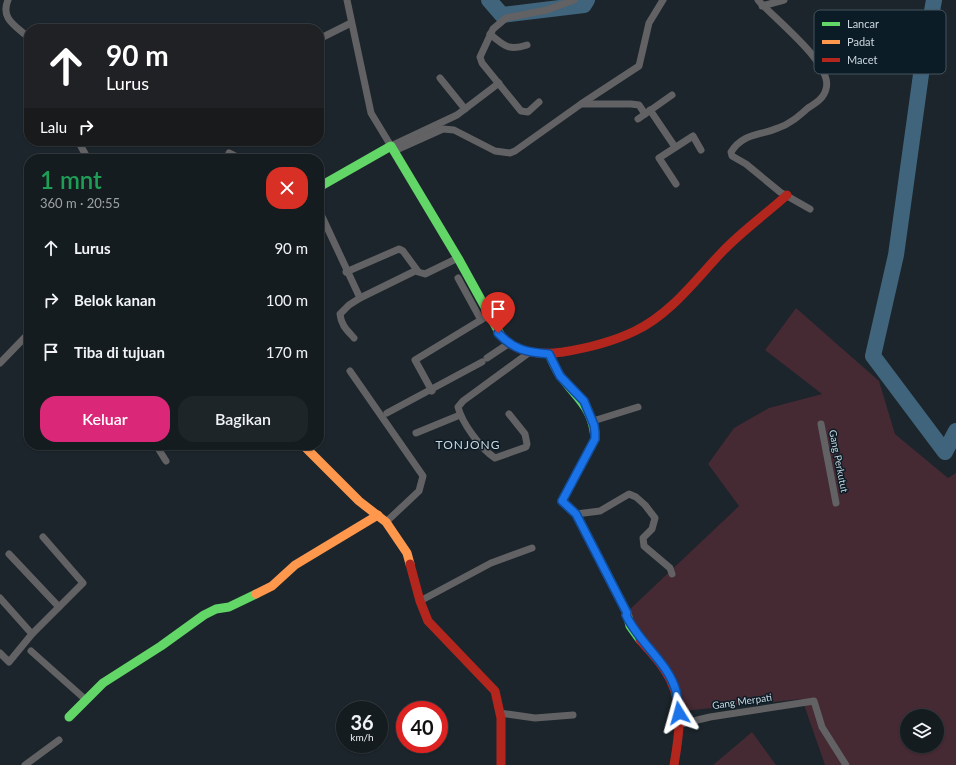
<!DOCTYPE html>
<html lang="id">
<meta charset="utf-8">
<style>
:root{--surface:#141c20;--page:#1d2529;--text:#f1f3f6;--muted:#9da1a5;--line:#333a3e;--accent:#db2777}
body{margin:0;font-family:Lato,sans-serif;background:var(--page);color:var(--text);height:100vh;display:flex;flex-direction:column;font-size:15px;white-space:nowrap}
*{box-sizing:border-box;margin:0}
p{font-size:13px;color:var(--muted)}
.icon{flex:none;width:22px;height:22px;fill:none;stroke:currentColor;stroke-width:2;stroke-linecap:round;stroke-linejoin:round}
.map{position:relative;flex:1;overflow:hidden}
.side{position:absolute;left:24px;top:154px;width:300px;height:296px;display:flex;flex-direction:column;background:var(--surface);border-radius:16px;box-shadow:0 1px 3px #0004,0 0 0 1px var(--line)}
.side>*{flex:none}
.top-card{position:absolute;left:24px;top:24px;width:300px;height:122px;border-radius:16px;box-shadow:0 1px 3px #0004,0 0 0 1px var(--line);background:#202124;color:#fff;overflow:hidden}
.controls{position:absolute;left:900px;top:709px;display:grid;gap:8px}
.controls a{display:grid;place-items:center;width:44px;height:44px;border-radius:50%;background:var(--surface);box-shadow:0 1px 3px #0004,0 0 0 1px var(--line);font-size:20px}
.speed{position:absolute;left:336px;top:701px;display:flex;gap:8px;font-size:20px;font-weight:700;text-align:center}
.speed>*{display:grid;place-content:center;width:52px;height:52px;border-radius:50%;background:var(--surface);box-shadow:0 1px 3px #0004,0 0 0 1px var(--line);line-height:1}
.speed small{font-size:10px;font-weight:400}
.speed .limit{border:6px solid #d22;background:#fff;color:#111}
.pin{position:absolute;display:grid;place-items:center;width:34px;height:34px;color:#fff;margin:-41px -17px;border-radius:50% 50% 50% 0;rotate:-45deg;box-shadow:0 0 4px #0007}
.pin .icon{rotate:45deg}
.me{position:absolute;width:44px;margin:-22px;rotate:352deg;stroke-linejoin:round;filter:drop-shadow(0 0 3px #0008)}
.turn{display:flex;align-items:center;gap:14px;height:84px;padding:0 16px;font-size:18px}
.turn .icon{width:52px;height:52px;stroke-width:2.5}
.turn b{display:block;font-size:28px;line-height:34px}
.then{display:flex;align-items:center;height:38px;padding:0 16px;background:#0003;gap:8px;font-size:15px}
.round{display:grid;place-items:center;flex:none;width:42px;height:42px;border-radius:16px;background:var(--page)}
.summary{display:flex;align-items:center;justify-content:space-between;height:68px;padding:0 16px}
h1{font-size:24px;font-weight:600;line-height:30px;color:#1e9e55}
.primary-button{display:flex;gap:8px;margin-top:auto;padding:8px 16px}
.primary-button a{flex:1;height:46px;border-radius:16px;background:var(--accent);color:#fff;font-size:16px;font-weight:600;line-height:46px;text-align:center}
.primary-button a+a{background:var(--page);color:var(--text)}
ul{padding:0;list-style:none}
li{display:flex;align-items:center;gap:12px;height:52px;padding:0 16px}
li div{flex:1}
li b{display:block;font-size:15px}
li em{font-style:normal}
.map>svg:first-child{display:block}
</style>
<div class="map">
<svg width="956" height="765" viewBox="0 0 956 765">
<rect width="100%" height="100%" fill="#1b252b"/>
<!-- green -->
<g fill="#452933" fill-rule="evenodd">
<path d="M796,308L879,381L895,434L948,478L956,473V765H825L802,699L683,711L653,649L627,612L739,506L708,464L734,428L769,408L822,394L765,350ZM907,716H937V746H907Z"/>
<polygon points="752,732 776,765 713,765"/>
</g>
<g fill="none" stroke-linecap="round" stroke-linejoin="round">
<!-- river -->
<g stroke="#40647c" stroke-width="16">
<polyline points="489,0 502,15 584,5 587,0"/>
<polyline points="934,0 923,60 896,255 873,356 945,452 956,431"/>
</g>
<!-- street -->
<g stroke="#626163" stroke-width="7">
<path d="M8,0C0,19 16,26 29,38"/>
<polyline points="347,0 371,113 391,146 457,115 499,83"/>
<path d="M758,0C773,18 834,64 826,89C824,98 816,103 808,108C799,116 790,124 778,128C759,136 743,133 731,152L732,156L746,164L780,192L810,209"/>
<polyline points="762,6 784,0"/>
<path d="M490,34C504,46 509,51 527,45"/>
<polyline points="319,39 351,23"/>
<polyline points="440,78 465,109"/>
<polyline points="539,102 528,112 521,111 482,63 480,57 493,29 506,18 547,10 574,0"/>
<polyline points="582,104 631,104 639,105 645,114"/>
<polyline points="650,110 675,147"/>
<polyline points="638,119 672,95"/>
<polyline points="78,141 88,159"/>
<polyline points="394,151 443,129 454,130 495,151 510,153 515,151 581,104 639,66 649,23 663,0"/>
<polyline points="229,153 241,159"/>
<polyline points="676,184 659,158 693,136 701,150"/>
<polyline points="319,210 360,298"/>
<polyline points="346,272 399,249 403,251 417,270"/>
<polyline points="458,278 481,320"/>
<path d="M354,338C347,330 341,325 340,314L349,305L360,298L415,271L425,274L458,258"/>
<polyline points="487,358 508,344"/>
<polyline points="0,363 29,333"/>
<polyline points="350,371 423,476 419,491 386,522"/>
<polyline points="432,391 415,360 489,315"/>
<polyline points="387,413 482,362"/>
<path d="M509,414L525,434L527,444L526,447L495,458C481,449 462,423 458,407L463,401L530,352"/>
<polyline points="593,421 638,407"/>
<polyline points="821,424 836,503"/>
<polyline points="416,433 460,415"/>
<polyline points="156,445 166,461"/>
<polyline points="576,514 600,511 629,494 636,497 645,505 655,518 652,529 643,538 644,546 670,568 672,574"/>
<polyline points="9,554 59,607"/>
<polyline points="0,598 32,634"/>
<polyline points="420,601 491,563 532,548"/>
<polyline points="31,651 86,700"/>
<polyline points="0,653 9,662 32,634 83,583 43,537"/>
<polyline points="500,713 535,718 573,715"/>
<polyline points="681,724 710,717 814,701 822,727 846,765"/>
<polyline points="25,765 59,740"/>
</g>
<!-- fast -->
<g stroke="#63d668" stroke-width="9">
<polyline points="319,187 391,146 458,258 501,336"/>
<path d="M549,354C552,361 555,368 559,374C576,398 593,407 595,439L562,501L576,514L627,613L630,626L640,640"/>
<polyline points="69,717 103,683 161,646 204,615 216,609 229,607 256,594"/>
</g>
<!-- slow -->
<g stroke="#ff974d" stroke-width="9">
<polyline points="303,445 359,501 386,522 407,553 410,564"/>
<polyline points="256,594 272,586 295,565 378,515"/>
</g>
<!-- jam -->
<g stroke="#b3261e" stroke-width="9">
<path d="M501,336C516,353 541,355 563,352C588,348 612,342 635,331C671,314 696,279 723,251C742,231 766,214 787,195"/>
<polyline points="410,564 420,601 428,621 495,691 501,718 501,765"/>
<path d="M640,640C648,649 657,658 664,669C685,699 680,731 674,765"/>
</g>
</g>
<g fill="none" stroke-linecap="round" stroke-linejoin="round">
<defs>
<path id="route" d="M498,333C514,350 526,352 549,354L560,376L584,401L594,425L595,432V439L562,501L576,514L627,613L626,615C639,643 668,662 676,691C678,698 678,706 679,713"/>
</defs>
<!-- route casing -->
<use href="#route" stroke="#114b97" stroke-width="10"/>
<!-- route -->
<use href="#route" stroke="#1a73e8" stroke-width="7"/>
</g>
<g text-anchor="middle" stroke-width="3" stroke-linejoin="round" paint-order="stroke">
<!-- street labels -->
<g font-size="10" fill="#cdd8df" stroke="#0b1c27">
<text transform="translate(839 461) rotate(79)" y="4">Gang Perkutut</text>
<text transform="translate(742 701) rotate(-8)" y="4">Gang Merpati</text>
</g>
<!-- quarter labels -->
<g font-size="12" letter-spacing="1" fill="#cdd8df" stroke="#0b1c27">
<text x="468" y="449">TONJONG</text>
</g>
</g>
<!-- legend -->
<rect x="814" y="10" width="132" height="64" rx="6" fill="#0b1c27" stroke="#45545e" stroke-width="1"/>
<rect x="822" y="22" width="18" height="4" fill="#63d668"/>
<rect x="822" y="40" width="18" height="4" fill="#ff974d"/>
<rect x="822" y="58" width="18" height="4" fill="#b3261e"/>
<g font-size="11" fill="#cdd8df">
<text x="847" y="28">Lancar</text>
<text x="847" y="46">Padat</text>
<text x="847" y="64">Macet</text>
</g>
</svg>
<div class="controls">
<a><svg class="icon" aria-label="layers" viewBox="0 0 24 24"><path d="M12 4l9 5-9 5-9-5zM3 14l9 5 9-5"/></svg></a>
</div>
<div class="speed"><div>36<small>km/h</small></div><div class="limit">40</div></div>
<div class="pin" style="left:498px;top:333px;background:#d93025"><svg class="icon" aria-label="arrive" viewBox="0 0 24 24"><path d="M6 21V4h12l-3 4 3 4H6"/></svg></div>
<svg class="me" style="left:679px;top:713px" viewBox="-20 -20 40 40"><path d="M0-17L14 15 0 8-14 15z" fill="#1a73e8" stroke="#fff" stroke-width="4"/></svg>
<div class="top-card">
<div class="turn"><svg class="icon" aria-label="ahead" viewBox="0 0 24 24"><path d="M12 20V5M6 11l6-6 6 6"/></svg><div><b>90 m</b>Lurus</div></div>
<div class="then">Lalu<svg class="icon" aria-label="right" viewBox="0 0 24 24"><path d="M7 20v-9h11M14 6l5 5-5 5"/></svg></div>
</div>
<section class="side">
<div class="summary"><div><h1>1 mnt</h1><p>360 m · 20:55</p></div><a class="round" style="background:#d93025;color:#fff"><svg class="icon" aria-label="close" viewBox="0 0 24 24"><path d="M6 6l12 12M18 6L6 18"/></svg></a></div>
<ul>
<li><svg class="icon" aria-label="ahead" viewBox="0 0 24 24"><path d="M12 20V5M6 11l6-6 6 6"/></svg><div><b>Lurus</b></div><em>90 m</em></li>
<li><svg class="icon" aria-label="right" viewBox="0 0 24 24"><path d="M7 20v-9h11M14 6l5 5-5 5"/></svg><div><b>Belok kanan</b></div><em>100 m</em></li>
<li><svg class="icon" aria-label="arrive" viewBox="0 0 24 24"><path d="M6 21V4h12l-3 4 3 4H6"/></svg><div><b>Tiba di tujuan</b></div><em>170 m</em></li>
</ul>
<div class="primary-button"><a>Keluar</a><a>Bagikan</a></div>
</section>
</div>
